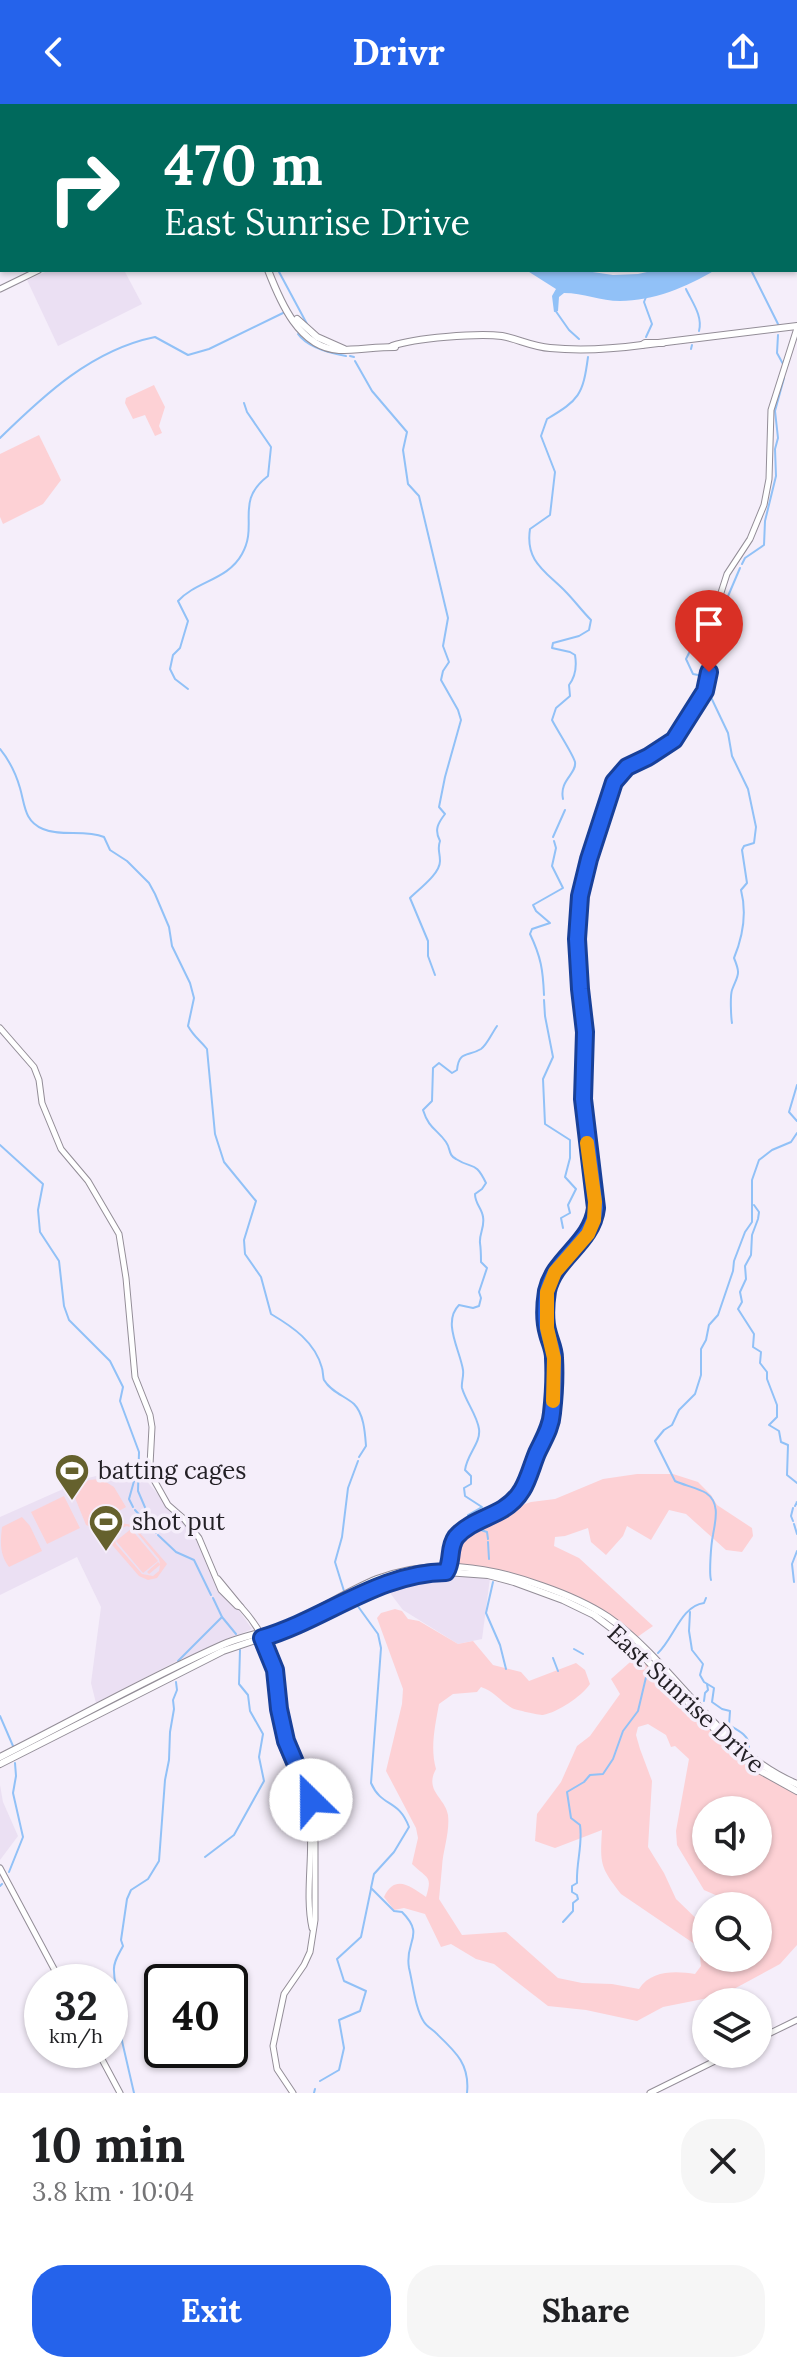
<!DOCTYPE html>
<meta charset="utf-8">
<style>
:root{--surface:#fff;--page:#f6f6f6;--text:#202124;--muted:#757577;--accent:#2563eb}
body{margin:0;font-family:Lora,serif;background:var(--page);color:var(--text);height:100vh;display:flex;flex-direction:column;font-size:30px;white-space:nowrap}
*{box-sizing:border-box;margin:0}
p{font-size:26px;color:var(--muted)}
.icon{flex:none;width:44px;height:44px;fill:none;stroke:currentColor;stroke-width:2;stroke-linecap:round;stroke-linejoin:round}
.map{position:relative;height:1989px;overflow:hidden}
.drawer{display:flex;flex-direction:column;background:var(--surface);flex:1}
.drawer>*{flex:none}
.banner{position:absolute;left:0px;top:0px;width:798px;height:168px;box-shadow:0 2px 6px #0004;background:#00695c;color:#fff;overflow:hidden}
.controls{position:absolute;left:692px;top:1692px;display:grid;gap:16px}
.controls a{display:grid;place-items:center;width:80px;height:80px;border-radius:50%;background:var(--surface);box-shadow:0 2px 6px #0004;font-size:40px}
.speed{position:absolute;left:24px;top:1860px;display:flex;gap:16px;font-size:40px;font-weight:700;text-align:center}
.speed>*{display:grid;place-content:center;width:104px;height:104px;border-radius:50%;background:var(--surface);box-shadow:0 2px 6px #0004;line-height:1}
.speed small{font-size:20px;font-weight:400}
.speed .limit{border:4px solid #111;border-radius:12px;background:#fff;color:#111}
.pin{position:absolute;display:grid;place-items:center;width:68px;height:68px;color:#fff;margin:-82px -34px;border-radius:50% 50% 50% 0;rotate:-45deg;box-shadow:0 0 8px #0007}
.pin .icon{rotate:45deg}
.me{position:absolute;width:88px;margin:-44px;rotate:337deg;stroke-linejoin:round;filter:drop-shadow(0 0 6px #0008)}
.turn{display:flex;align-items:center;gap:28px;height:168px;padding:0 32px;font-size:36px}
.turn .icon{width:104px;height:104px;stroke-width:2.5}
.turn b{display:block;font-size:56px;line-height:68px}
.round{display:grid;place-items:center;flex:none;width:84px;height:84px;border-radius:32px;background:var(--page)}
.headline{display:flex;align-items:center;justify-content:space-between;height:136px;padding:0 32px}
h1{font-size:48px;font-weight:800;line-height:60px}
.button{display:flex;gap:16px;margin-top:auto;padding:16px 32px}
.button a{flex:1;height:92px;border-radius:32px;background:var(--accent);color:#fff;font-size:32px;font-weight:800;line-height:92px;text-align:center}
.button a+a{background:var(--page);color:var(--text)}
header{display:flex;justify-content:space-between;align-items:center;height:104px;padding:0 32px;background:var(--accent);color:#fff;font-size:36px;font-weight:800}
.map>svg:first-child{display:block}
</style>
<header><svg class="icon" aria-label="back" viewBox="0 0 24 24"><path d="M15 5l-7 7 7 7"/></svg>Drivr<svg class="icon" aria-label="share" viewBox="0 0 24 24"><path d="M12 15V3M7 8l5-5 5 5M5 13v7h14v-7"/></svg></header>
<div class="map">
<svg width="797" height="1989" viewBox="0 0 797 1989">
<rect width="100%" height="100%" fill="#f5eefa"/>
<!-- built -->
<g fill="#ebe0f3">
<polygon points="50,166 124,166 142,200 58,242 27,176"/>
<polygon points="120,1366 144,1374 198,1437 218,1484 238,1505 252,1525 175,1558 96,1599 91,1579 101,1503 77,1453 0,1491 0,1413 88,1374"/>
<polygon points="442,1471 490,1474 482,1535 458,1540 403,1506 384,1481 412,1474"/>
<polygon points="0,1681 3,1698 18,1732 0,1756"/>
</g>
<!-- green -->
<g fill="#fdd1d5" fill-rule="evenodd">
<polygon points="0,0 206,0 207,2 2,2 2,42 0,43"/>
<polygon points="154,281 165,303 159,322 162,329 155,332 145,311 133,315 125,299 126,294"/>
<polygon points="39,331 61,376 43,400 3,420 0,413 0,350"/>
<polygon points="637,1370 673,1370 698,1378 711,1391 717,1401 752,1424 753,1432 742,1448 726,1446 686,1410 669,1406 651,1436 627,1422 623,1432 606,1451 591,1438 588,1424 565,1432 555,1433 554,1442 579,1454 653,1522 636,1534 573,1494 452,1458 455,1440 459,1433 519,1402 531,1398 555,1395 603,1375"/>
<polygon points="101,1375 114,1383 126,1403 91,1423 86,1421 71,1384 89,1376"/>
<polygon points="64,1392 80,1424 47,1440 31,1408"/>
<path d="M22,1413L30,1422L42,1447L9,1463C0,1451 0,1440 2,1423Z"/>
<path d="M120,1419L133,1421L167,1460L157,1474L148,1476L139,1472L107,1435ZM127,1422L134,1425L159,1455L160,1460L158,1458L147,1468L149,1470L160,1461L159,1467L153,1472L142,1470L116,1440L114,1432L116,1426Z"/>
<polygon points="131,1425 158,1457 143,1469 116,1437"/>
<path d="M395,1505L402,1507L408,1515L419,1517L458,1540L473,1537L493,1561L521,1568L529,1577L576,1559L585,1566L590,1580C581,1593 558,1608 543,1611C538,1611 516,1606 512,1604C501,1598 494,1587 481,1583L477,1588L453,1590L439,1600C435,1622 430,1644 436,1665C424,1687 445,1693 448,1711C450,1728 443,1746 442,1763C441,1774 440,1784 439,1795L462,1831L506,1828L558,1874L582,1879L612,1880L639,1885C651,1866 676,1867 695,1870L701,1862L699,1843L621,1790C600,1763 600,1760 602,1726L555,1744L535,1737L537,1710L561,1678L577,1642L590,1632L620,1590L611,1575L638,1551L730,1644L797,1689V1841L780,1860L732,1886L728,1890L663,1903L637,1917L586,1906L548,1902L494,1860L476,1855L451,1840L441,1843L425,1810L404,1804L394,1806L384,1793C395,1770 410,1782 426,1793C433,1771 427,1775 412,1760L418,1734L416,1724L386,1667L402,1600L403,1585L377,1514L381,1509ZM648,1620L666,1631L671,1643L675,1642L689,1655L676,1727L677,1741L704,1786L729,1797L728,1802H758V1854H706V1824L676,1795L664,1769L648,1743L652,1677L640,1645L636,1631L638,1623ZM706,1706H758V1758H706Z"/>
</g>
<!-- water -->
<path fill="#91c1f7" d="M526,166H579L613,171L638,170L656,166H715C687,183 653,197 620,197C601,197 583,189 564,189L559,193L558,207L554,208L552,192L556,185Z"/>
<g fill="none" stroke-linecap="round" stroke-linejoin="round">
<!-- stream -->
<g stroke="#91c1f7" stroke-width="2">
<polyline points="715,2 720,0"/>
<polyline points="278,166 307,220"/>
<polyline points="751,166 778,220"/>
<path d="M686,185C692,198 703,212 699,227"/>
<polyline points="555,206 569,226 579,235"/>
<path d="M298,230C307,243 329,249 346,252"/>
<polyline points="778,231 777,249 783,260"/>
<polyline points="646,233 652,220 644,198 646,193"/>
<polyline points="691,245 692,241"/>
<polyline points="350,252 354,253"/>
<path d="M355,257L372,287L407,328L403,346L408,380L419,392L448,514L443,542L449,558L443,567L441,576L458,606L461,616L445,673L439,703L445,710C438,719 434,726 440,737C437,745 440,748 440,757C440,770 419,785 410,794L428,837V852L435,871"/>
<path d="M0,334C45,290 92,246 155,233L188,251L209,245L283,209"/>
<polyline points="742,460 745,454 764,441 765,417 776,372 775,345 778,334 775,307 784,274"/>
<polyline points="711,532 740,464"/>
<polyline points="704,580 698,571 693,570 686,555 690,547 704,538"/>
<path d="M188,585L175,575L170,565L173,551L180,544L188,517L178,497C196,477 228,476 242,450C259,420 234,398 268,372L271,343L247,308L244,299"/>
<path d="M708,587L728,629L732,652L748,685L756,723L754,739L744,742L742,746L747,779L741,786C747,809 743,832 734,854C741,871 738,870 732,886C730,892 731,913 732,919"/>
<path d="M0,645C9,656 16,670 20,684C25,701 24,717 43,725C61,733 85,725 104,733L110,746L127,757L149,779L155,790L169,823L172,842L190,879L194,894L188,922C194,933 200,936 207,945L215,1030L224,1058L256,1097L244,1136L245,1150L261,1173L271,1210C293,1223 315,1238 322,1264C323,1267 323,1274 324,1276C331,1288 345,1292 354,1300C364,1310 365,1329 366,1342L359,1353"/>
<path d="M563,695C559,676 577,670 575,658C573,650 557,626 552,616L556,604L570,592L569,581C576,572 577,563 575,551L570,548L552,544L553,539L579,532L589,526L591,516C582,507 574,496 565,487C545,467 525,457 530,425L550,411L555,368L541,332L547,315C579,296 583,291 588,253"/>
<polyline points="553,733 565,706"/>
<path d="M544,891C543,866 541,853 530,830L532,825L550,819L536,807L533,801L563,784L552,762L556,744L554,737"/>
<polyline points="544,896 545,912 553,953 543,975 545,1020 570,1036 570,1054 565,1073 576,1085 568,1101 570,1109 561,1114 563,1124"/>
<polyline points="797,981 789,1008 797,1017"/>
<polyline points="0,1041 43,1080 38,1106 40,1128 59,1157 64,1202 69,1216 110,1257 123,1283 120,1297 139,1348 138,1387 156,1429"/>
<polyline points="754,1101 759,1108 758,1115 752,1131 751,1151 745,1162 746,1175 740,1188 742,1198 738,1205 754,1230 753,1243 761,1248 760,1259 767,1268 767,1275 777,1301 777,1313 769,1321 779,1327 781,1338 788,1341 787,1371 797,1379"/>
<polyline points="795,1402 797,1398"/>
<polyline points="133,1403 129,1395 136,1370"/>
<polyline points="135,1406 153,1426"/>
<polyline points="793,1417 791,1412 793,1404"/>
<path d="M470,1419L468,1411L482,1403L465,1392L464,1384L471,1380V1372L465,1366C467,1350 481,1339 479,1325C477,1311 466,1298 462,1284C461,1279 464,1272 463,1266C460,1246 442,1218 459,1201L473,1204L479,1202L481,1194L479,1188L487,1164L481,1158C481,1151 481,1146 480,1139C479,1130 485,1123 483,1113C482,1104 475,1100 475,1090L482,1085L486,1079C475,1056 473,1066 456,1055C448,1051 451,1045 446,1038C437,1025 429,1025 423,1006L432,997L433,964L439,959L452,969L457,966C459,946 468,953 481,945C487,941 492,929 497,922"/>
<polyline points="794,1420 797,1430"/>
<polyline points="471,1423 478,1424"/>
<polyline points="481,1426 487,1428 488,1435"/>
<polyline points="158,1431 176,1448 194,1456 211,1491"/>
<polyline points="488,1438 489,1455"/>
<path d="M711,1476C709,1469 711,1440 713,1431C715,1418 721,1399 706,1389C698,1384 683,1381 675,1377L655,1337L664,1326L672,1321L679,1306L695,1290L701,1271V1245L706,1236L709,1221L718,1211L733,1167L734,1157L745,1128L752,1118V1076L759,1056L772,1046L791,1038L797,1029"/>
<polyline points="493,1478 486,1509 500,1541 506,1565"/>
<polyline points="794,1478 792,1460 797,1447"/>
<polyline points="344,1487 335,1458 342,1433 348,1384 358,1357"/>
<polyline points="213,1494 222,1513 236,1530"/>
<path d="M350,1502L357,1501L378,1530L381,1544L371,1679C382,1704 398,1694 409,1723L394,1748L374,1770L371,1784L394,1807L402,1808C426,1832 404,1837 409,1864C413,1880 415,1904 424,1918C427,1923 434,1926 438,1931C456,1948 470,1961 467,1989"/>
<path d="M690,1508L689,1527L692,1546L703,1560L700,1571L704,1578L714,1584L712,1598L722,1605L730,1607L729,1621C738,1626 750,1632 749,1643"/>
<polyline points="574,1545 583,1550"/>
<path d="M658,1549C674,1534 681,1502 704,1499L706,1494"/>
<polyline points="553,1554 558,1567"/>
<polyline points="178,1557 222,1513"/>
<polyline points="704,1597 705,1589 708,1586 707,1580"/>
<polyline points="0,1612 13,1642"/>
<polyline points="205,1753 234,1731 264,1677 259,1653 263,1630 250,1607 248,1591 239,1580 240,1546"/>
<polyline points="9,1768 23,1733 13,1689 16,1672 15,1659"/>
<polyline points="0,1782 2,1780"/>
<path d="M563,1818L573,1807V1799L578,1795L577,1791L572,1788V1782L577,1779C576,1759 583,1740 580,1721L571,1714L567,1688L584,1678L590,1671L603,1670L613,1655L623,1627L638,1607L647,1569"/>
<path d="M110,1905C123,1885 114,1886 114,1867C113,1858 119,1850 123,1842L121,1836L127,1795L131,1786L148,1775L159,1757L165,1676L169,1656L170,1628L174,1605L173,1596L177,1586L176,1578"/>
<polyline points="110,1913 119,1924 134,1989"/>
<polyline points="320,1977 339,1966 344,1944 339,1916 360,1907 366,1887 344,1877 337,1855 361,1833 371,1785"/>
<polyline points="314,1989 315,1985"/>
</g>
<defs>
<g id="secondary">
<polyline points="0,185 39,166"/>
<polyline points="0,924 34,963 39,976 42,999 61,1045 88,1077 119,1130 126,1174 135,1273 150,1311 152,1323 150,1361 154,1376 168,1401 184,1415 199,1434 221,1486 237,1502 241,1503 218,1475"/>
<path d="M442,1462C450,1452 447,1439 457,1429C470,1416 495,1412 510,1400C527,1387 528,1371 536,1353C540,1342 547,1331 550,1320C554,1304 553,1286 554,1271C555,1242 541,1216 547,1187C555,1153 592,1139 596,1104L584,1013L585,928L578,859V821L584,772L605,701L617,673L633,660L648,653L674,636L705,587L708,576L709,526L727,470L750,435L764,401L769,375L771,306L797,224"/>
<path d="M241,1503C265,1529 278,1562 279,1598C279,1613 275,1623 281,1640C290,1667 307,1690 310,1720C313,1754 305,1791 312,1824"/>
<polyline points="279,1605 286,1637 310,1692 315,1723 315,1816 310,1848 304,1861 284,1890 273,1942 277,1965 293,1989"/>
<polyline points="0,1764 61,1878"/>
<polyline points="758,1935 797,1916"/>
<polyline points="97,1946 120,1989"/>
<polyline points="650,1989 729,1950"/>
</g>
<g id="primary">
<polyline points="0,48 2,47"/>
<polyline points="0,53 2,53"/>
<path d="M268,166C280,197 299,244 339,246C358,246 376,243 395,243"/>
<polyline points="297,215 317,233 344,245"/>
<polyline points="663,239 645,239 642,241 797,222"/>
<path d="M392,242C415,234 477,229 502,232C518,235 533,243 550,244C580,247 612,245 642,241"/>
<path d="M0,1653C74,1616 146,1575 222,1541C242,1532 264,1529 285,1521C317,1508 345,1488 377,1475C433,1454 487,1462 542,1482C565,1490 587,1499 608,1513C676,1561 718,1647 797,1680"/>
<polyline points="0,1660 223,1547 294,1523 379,1481 415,1471 446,1468 488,1471 514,1478 563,1496 594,1511 627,1536 741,1652 759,1666 797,1687"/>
</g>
</defs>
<!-- secondary casing -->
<use href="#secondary" stroke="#938d97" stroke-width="7"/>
<!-- primary casing -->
<use href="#primary" stroke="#938d97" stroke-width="8"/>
<!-- secondary -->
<use href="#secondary" stroke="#fff" stroke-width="5"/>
<!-- primary -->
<use href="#primary" stroke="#fff" stroke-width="6"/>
</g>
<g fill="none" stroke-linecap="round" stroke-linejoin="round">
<defs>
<path id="route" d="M311,1696L286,1637L279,1605L275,1566L262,1534C326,1515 378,1469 446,1468C453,1457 448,1444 456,1433C468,1419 488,1414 503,1405C526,1391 528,1371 537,1349C543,1336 551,1324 552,1309C554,1291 555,1272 554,1254C554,1245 550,1238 548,1230C544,1217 545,1200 547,1187C554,1154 592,1139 596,1104L583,995L585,928L580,885L577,835L580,792L589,755L614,678L627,663L648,653L674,636L705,587L709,568"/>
</defs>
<!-- route casing -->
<use href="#route" stroke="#184099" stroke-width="20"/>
<!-- route -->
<use href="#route" stroke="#2563eb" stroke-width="14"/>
<!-- slow -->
<polyline stroke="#f59e0b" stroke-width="14" points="553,1297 554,1254 547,1224 547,1188 555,1168 588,1130 594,1116 595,1098 587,1039"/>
</g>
<!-- icons -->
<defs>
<symbol id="stadium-pin" viewBox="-11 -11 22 30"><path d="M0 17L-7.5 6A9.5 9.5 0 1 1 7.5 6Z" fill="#65612d" stroke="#f5eefa"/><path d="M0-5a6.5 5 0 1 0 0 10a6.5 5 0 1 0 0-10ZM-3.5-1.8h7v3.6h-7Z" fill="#fff"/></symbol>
</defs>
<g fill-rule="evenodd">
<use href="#stadium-pin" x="52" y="1347" width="40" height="54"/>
<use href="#stadium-pin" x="86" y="1398" width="40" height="54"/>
</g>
<g text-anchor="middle" stroke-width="7" stroke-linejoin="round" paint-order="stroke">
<!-- poi labels -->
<g font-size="24" fill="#232025" stroke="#f5eefa" text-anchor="start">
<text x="98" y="1375">batting cages</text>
<text x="132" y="1426">shot put</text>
</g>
<!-- street labels -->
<g font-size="24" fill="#232025" stroke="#f5eefa">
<text transform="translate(686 1595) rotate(43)" y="8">East Sunrise Drive</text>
</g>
</g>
</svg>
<div class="controls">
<a><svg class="icon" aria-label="sound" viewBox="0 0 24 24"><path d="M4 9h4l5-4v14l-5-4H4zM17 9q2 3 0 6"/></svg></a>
<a><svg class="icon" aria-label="search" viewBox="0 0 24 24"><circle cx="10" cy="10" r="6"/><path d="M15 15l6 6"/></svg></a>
<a><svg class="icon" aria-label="layers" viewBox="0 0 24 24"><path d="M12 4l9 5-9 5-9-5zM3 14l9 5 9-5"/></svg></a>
</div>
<div class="speed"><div>32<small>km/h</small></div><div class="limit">40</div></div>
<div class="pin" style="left:709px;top:568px;background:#d93025"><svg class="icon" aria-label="arrive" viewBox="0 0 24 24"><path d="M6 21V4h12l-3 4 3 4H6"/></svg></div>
<svg class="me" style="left:311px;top:1696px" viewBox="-20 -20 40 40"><circle r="19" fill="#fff"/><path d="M0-13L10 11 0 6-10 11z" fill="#2563eb"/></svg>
<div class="banner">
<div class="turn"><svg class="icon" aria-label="right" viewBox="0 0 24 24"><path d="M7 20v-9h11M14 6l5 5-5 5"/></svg><div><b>470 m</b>East Sunrise Drive</div></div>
</div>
</div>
<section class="drawer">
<div class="headline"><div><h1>10 min</h1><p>3.8 km · 10:04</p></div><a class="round"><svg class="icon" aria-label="close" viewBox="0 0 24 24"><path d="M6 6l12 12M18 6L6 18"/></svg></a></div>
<div class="button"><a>Exit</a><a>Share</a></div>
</section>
